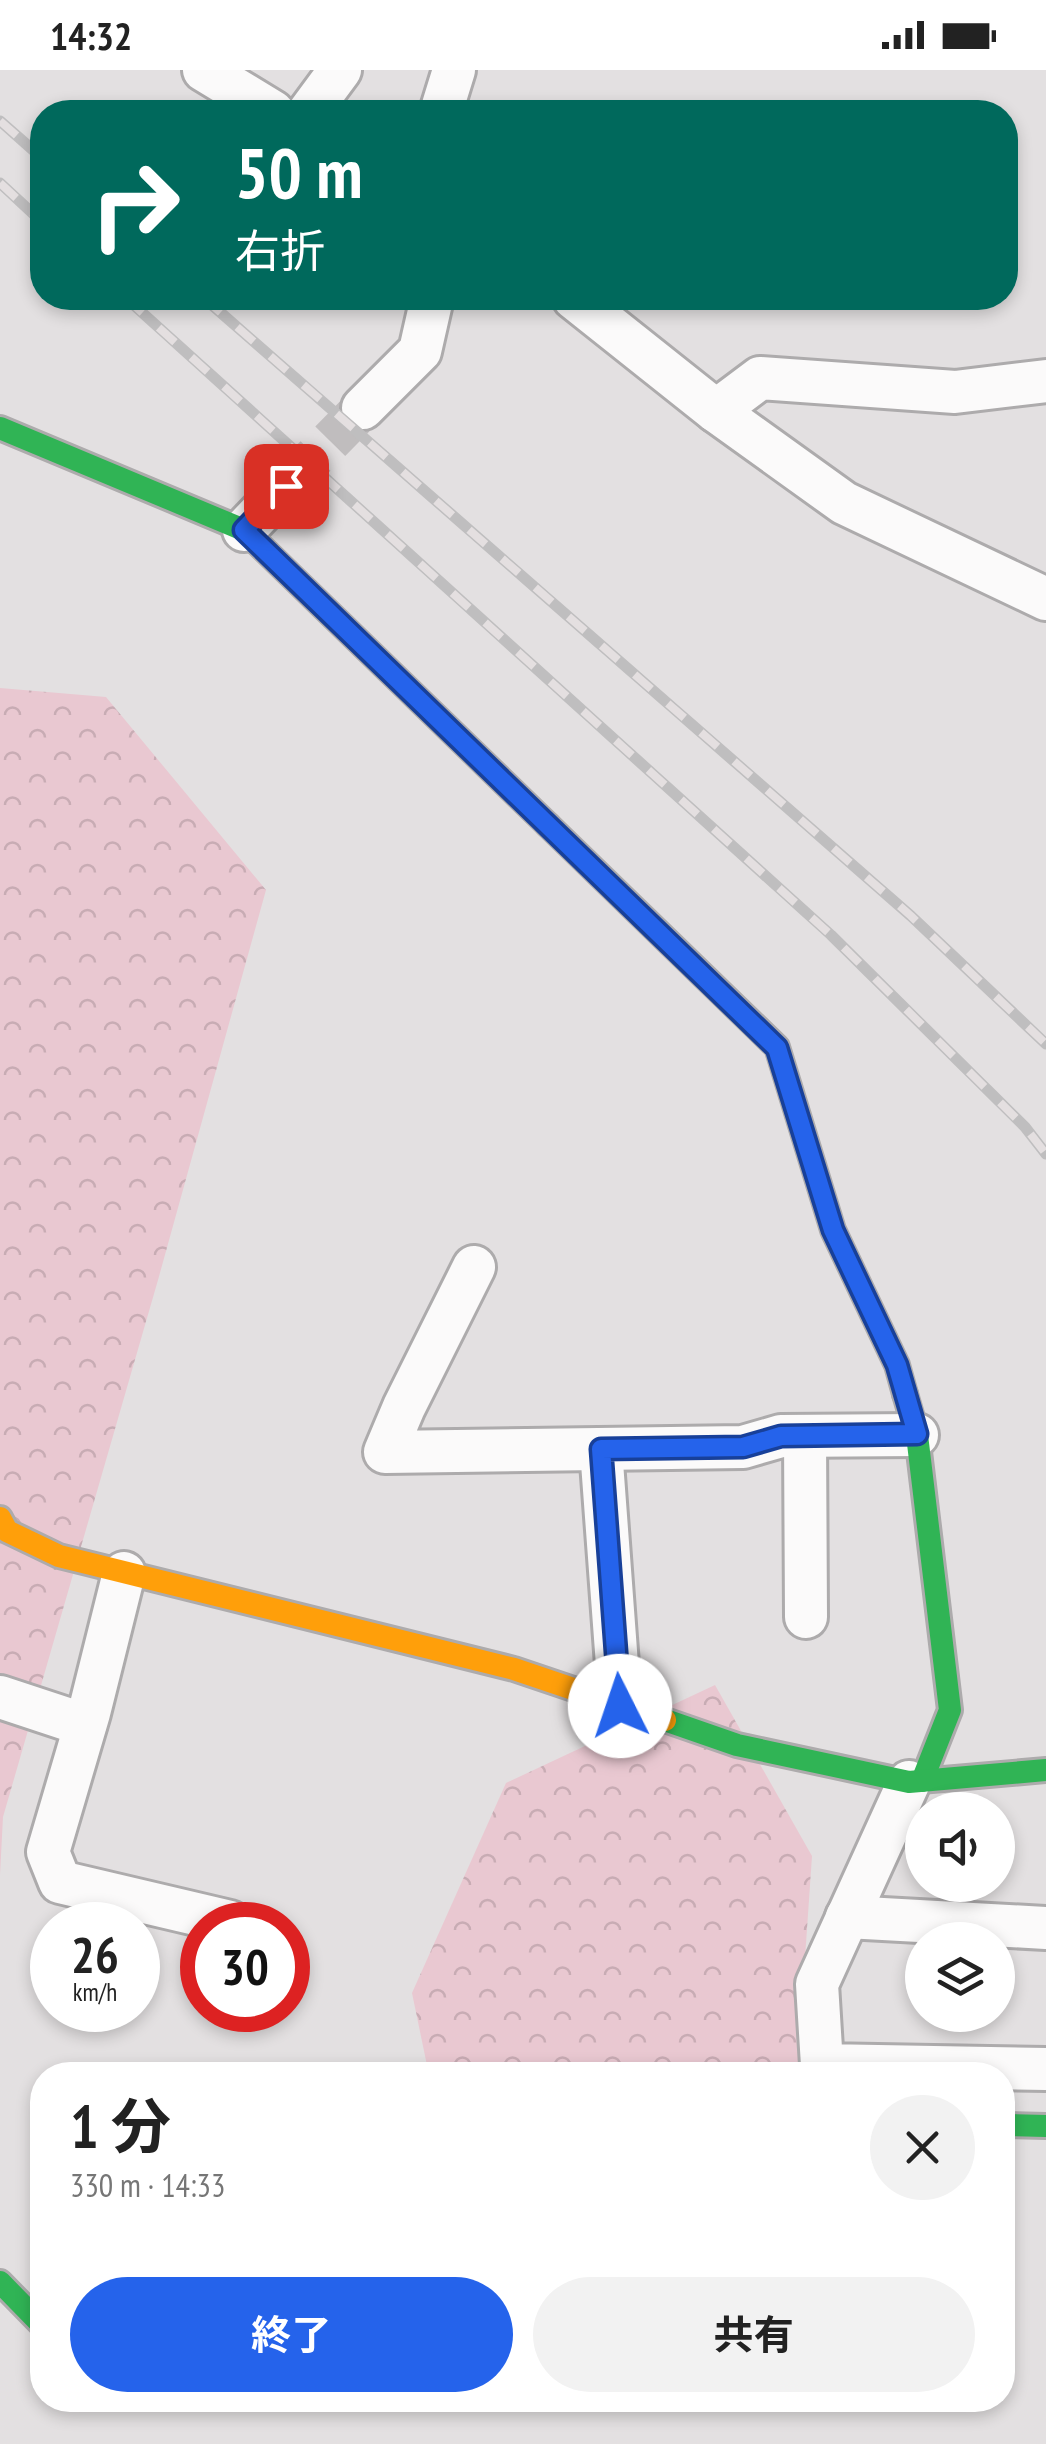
<!DOCTYPE html>
<html lang="ja">
<meta charset="utf-8">
<style>
:root{--surface:#fff;--page:#f2f2f2;--text:#222;--muted:#767676;--accent:#2563eb}
body{margin:0;font-family:"PT Sans Narrow","Noto Sans JP",sans-serif;background:var(--page);color:var(--text);height:100vh;display:flex;flex-direction:column;font-size:38px;white-space:nowrap}
*{box-sizing:border-box;margin:0}
p{font-size:32px;color:var(--muted)}
.icon{flex:none;width:55px;height:55px;fill:none;stroke:currentColor;stroke-width:2;stroke-linecap:round;stroke-linejoin:round}
.map{position:relative;flex:1;overflow:hidden}
.side{position:absolute;left:30px;top:1992px;width:985px;height:350px;display:flex;flex-direction:column;background:var(--surface);border-radius:40px;box-shadow:0 5px 15px #0003}
.side>*{flex:none}
.guide{position:absolute;left:30px;top:30px;width:988px;height:210px;border-radius:40px;box-shadow:0 5px 15px #0003;background:#00695c;color:#fff;overflow:hidden}
.controls{position:absolute;left:905px;top:1722px;display:grid;gap:20px}
.controls a{display:grid;place-items:center;width:110px;height:110px;border-radius:50%;background:var(--surface);box-shadow:0 5px 15px #0003;font-size:50px}
.speed{position:absolute;left:30px;top:1832px;display:flex;gap:20px;font-size:50px;font-weight:700;text-align:center}
.speed>*{display:grid;place-content:center;width:130px;height:130px;border-radius:50%;background:var(--surface);box-shadow:0 5px 15px #0003;line-height:1}
.speed small{font-size:25px;font-weight:400}
.speed .limit{border:15px solid #d22;background:#fff;color:#111}
.pin{position:absolute;display:grid;place-items:center;width:85px;height:85px;color:#fff;margin:-42px;border-radius:20px;box-shadow:0 5px 15px #0006}
.me{position:absolute;width:110px;margin:-55px;rotate:356deg;stroke-linejoin:round;filter:drop-shadow(0 0 8px #0008)}
.turn{display:flex;align-items:center;gap:35px;height:210px;padding:0 40px;font-size:45px}
.turn .icon{width:130px;height:130px;stroke-width:2.5}
.turn b{display:block;font-size:70px;line-height:85px}
.round{display:grid;place-items:center;flex:none;width:105px;height:105px;border-radius:52px;background:var(--page)}
.summary{display:flex;align-items:center;justify-content:space-between;height:170px;padding:0 40px}
h1{font-size:60px;font-weight:700;line-height:75px}
.action{display:flex;gap:20px;margin-top:auto;padding:20px 40px}
.action a{flex:1;height:115px;border-radius:60px;background:var(--accent);color:#fff;font-size:40px;font-weight:700;line-height:115px;text-align:center}
.action a+a{background:var(--page);color:var(--text)}
.status{display:flex;justify-content:space-between;align-items:center;height:70px;padding:0 50px;background:var(--surface);direction:ltr}
.status svg{height:28px;fill:currentColor}
.map>svg:first-child{display:block}
</style>
<div class="status"><b>14:32</b><svg viewBox="0 0 49 12"><path d="M0 12V9h3v3zM5 12V6h3v6zM10 12V3h3v9zM15 12V0h3v12zM26 1h20v11H26zM47 4h2v5h-2z"/></svg></div>
<div class="map">
<svg width="1046" height="2374" viewBox="0 0 1046 2374">
<defs>
<pattern id="forest-crowns" width="20" height="18" patternUnits="userSpaceOnUse" patternTransform="scale(2.5)"><rect width="20" height="18" fill="#e9c8d1"/><path d="M2 6a3 3 0 1 1 6 0M12 15a3 3 0 1 1 6 0" fill="none" stroke="#c8acb4"/></pattern>
</defs>
<rect width="100%" height="100%" fill="#e3e0e1"/>
<!-- forest -->
<g fill="url(#forest-crowns)">
<polygon points="0,618 106,627 266,820 158,1210 3,1747 0,1805"/>
<polygon points="715,1615 812,1786 797,2005 429,2005 412,1923 506,1713"/>
</g>
<g fill="none" stroke-linecap="round" stroke-linejoin="round">
<!-- street-tunnel -->
<polyline stroke="#c0bdbe" stroke-width="42" stroke-dasharray="42 21" stroke-linecap="butt" points="286,416 363,338"/>
<defs>
<g id="street">
<polyline points="204,0 273,42"/>
<polyline points="309,42 340,0"/>
<polyline points="441,42 454,0"/>
<polyline points="574,228 716,341 844,433 1046,529"/>
<polyline points="363,338 420,281 432,228"/>
<polyline points="716,341 760,308 955,322 1046,311"/>
<polyline points="244,460 286,416"/>
<polyline points="474,1197 404,1337 385,1382 743,1377 781,1366 917,1365"/>
<polyline points="805,1366 806,1547"/>
<polyline points="601,1379 620,1635"/>
<polyline points="124,1503 89,1643 48,1782 60,1812 230,1852"/>
<polyline points="0,1627 85,1655"/>
<polyline points="909,1712 817,1914 822,1995 1046,1999"/>
<polyline points="847,1847 1046,1858"/>
</g>
<g id="fast">
<polyline points="0,358 244,460 548,755"/>
<polyline points="905,1324 917,1365 950,1640 922,1711"/>
<polyline points="665,1650 737,1675 909,1712 1046,1700"/>
<polyline points="1002,2055 1046,2056"/>
<polyline points="0,2212 42,2255"/>
</g>
<g id="slow">
<polyline points="548,755 777,977 833,1160 897,1295 905,1324"/>
<polyline points="0,1448 7,1461 59,1486 514,1599 665,1650"/>
</g>
</defs>
<!-- street casing -->
<use href="#street" stroke="#adabac" stroke-width="48"/>
<!-- fast casing -->
<use href="#fast" stroke="#adabac" stroke-width="28"/>
<!-- slow casing -->
<use href="#slow" stroke="#adabac" stroke-width="28"/>
<!-- street -->
<use href="#street" stroke="#fbfafa" stroke-width="42"/>
<!-- fast -->
<use href="#fast" stroke="#30b455" stroke-width="22"/>
<!-- slow -->
<use href="#slow" stroke="#ff9f0a" stroke-width="22"/>
<defs>
<g id="rail">
<polyline points="0,51 42,88"/>
<polyline points="0,113 42,152"/>
<polyline points="126,228 831,865 1025,1057 1046,1084"/>
<polyline points="204,228 911,846 1046,974"/>
</g>
</defs>
<!-- rail casing -->
<use href="#rail" stroke="#bfbebf" stroke-width="11"/>
<!-- rail -->
<use href="#rail" stroke="#e4dfe0" stroke-width="8" stroke-dasharray="22" stroke-linecap="butt"/>
</g>
<g fill="none" stroke-linecap="round" stroke-linejoin="round">
<defs>
<polyline id="route" points="286,416 244,460 777,978 833,1160 897,1295 917,1364 781,1366 743,1377 601,1379 620,1636"/>
</defs>
<!-- route casing -->
<use href="#route" stroke="#184099" stroke-width="25"/>
<!-- route -->
<use href="#route" stroke="#2563eb" stroke-width="18"/>
</g>
</svg>
<div class="controls">
<a><svg class="icon" aria-label="sound" viewBox="0 0 24 24"><path d="M4 9h4l5-4v14l-5-4H4zM17 9q2 3 0 6"/></svg></a>
<a><svg class="icon" aria-label="layers" viewBox="0 0 24 24"><path d="M12 4l9 5-9 5-9-5zM3 14l9 5 9-5"/></svg></a>
</div>
<div class="speed"><div>26<small>km/h</small></div><div class="limit">30</div></div>
<div class="pin" style="left:286px;top:416px;background:#d93025"><svg class="icon" aria-label="arrive" viewBox="0 0 24 24"><path d="M6 21V4h12l-3 4 3 4H6"/></svg></div>
<svg class="me" style="left:620px;top:1636px" viewBox="-20 -20 40 40"><circle r="19" fill="#fff"/><path d="M0-13L10 11 0 6-10 11z" fill="#2563eb"/></svg>
<div class="guide">
<div class="turn"><svg class="icon" aria-label="right" viewBox="0 0 24 24"><path d="M7 20v-9h11M14 6l5 5-5 5"/></svg><div><b>50 m</b>右折</div></div>
</div>
<section class="side">
<div class="summary"><div><h1>1 分</h1><p>330 m · 14:33</p></div><a class="round"><svg class="icon" aria-label="close" viewBox="0 0 24 24"><path d="M6 6l12 12M18 6L6 18"/></svg></a></div>
<div class="action"><a>終了</a><a>共有</a></div>
</section>
</div>
